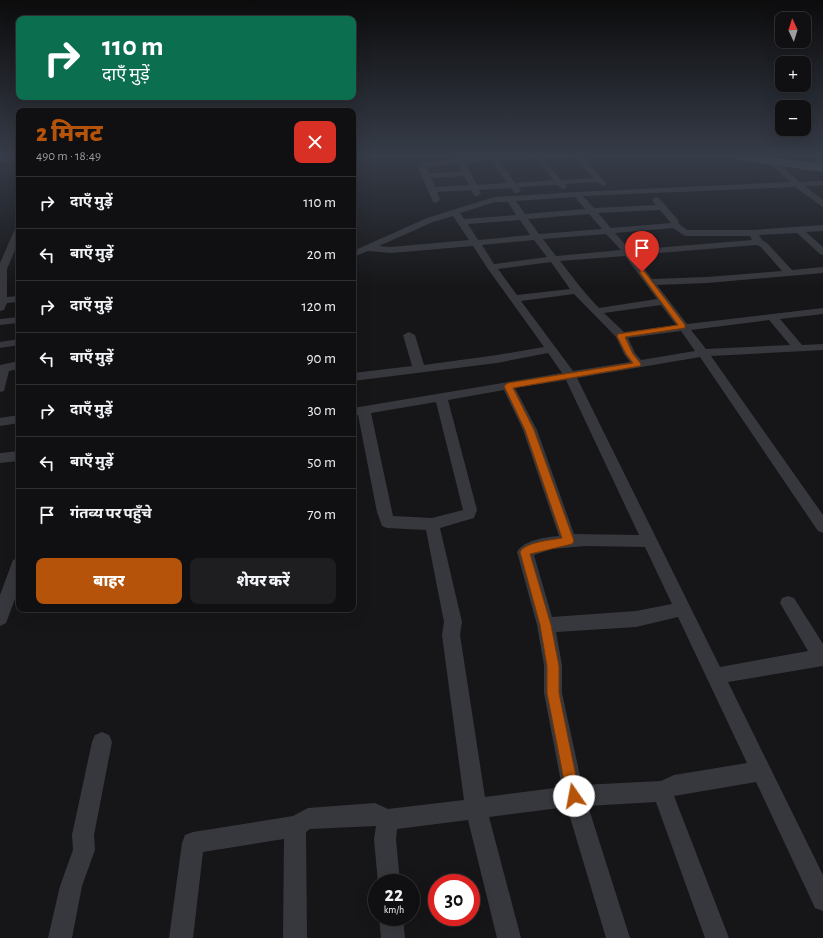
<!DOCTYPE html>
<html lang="hi">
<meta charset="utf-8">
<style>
:root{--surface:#101012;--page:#1e1e20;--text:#f1f3f6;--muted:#9c9d9f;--line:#303032;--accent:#b45309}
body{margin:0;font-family:"Alegreya Sans","Noto Sans Devanagari",sans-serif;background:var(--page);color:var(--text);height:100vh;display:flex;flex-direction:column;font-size:15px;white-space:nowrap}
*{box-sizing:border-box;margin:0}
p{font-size:13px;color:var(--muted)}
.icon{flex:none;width:22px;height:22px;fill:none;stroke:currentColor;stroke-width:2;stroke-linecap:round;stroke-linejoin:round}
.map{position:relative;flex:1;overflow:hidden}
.sheet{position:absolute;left:16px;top:108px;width:340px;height:504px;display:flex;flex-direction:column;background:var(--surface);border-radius:8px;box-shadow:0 4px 16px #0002,0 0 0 1px var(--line)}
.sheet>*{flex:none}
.top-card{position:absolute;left:16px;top:16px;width:340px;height:84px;border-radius:8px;box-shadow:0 4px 16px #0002,0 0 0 1px var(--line);background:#0b6e4f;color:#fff;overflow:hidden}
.needle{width:26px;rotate:356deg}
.fabs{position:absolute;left:775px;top:12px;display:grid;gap:8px}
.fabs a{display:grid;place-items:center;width:36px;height:36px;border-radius:8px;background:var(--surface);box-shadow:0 4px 16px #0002,0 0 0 1px var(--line);font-size:20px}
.speed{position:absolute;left:368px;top:874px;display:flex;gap:8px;font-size:20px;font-weight:700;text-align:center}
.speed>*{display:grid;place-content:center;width:52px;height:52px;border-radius:50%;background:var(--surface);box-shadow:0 4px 16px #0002,0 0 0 1px var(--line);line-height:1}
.speed small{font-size:10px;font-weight:400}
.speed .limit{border:6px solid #d22;background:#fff;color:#111}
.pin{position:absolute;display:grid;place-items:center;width:34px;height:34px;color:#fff;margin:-41px -17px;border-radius:50% 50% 50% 0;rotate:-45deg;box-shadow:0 0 4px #0007}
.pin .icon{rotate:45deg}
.me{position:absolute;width:44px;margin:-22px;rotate:348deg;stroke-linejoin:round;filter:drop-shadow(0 0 3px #0008)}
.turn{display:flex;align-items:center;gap:14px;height:84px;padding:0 20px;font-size:18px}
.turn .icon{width:52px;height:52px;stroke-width:2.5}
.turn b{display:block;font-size:28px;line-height:34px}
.round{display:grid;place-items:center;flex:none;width:42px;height:42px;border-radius:8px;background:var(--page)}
.headline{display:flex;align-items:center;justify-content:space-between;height:68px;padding:0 20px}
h1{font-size:24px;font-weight:800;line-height:30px;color:var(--accent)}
.primary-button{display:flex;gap:8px;margin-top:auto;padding:8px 20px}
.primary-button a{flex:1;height:46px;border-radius:8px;background:var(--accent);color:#fff;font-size:16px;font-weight:800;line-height:46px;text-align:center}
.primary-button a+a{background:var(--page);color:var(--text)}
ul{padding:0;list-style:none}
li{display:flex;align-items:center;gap:12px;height:52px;padding:0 20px;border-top:1px solid var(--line)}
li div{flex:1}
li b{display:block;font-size:15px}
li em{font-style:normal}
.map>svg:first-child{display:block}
</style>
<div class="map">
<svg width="823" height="938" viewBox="0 0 823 938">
<rect width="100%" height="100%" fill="#161618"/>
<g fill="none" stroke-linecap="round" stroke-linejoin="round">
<!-- street -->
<g fill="#37383d" fill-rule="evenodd">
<path d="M488,156H582L607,184L603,186L597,182L565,184L567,187L563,189L557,185L518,187L521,191L517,193H514L511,188L479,190L481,194L477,196H474L471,190L437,192L440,200L436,203L433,202L417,165L418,163ZM574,156L593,178L561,180L544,159L571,158ZM537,159L553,180L515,183L499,160ZM491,160L507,183L477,185L466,164ZM458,164L462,172L429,173L426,167ZM464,176L469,185L435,187L431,178Z"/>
<polygon points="820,156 823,156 823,161 816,169 810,169 810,165"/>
<rect x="0" y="158" width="19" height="4"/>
<path d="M768,158H774L799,182L823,181V185L805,186L823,200V207L795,187L583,196L594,208L656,205L652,200L656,197L659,198L678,220L679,224L687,230H752L823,225V231L806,232L823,247V255L820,254L797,233L759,235L762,240L767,243L792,270L823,267V273L707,283L657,285L687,324L823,308V314L780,319L802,345L823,344V350L711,356L823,515V533L818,531L700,357L577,378L720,667L808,651L780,603L782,598L788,596L794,598L823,644V666L728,682L823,875V911L815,908L756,782L674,796L729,938H705L656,802L588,806L630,938H606L567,807L489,817L521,938H497L468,820L397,829L396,839L400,883H378L374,839L376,826L310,829L306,832L307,938H283L284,839L203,852L193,938H169L182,843L185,835L193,832L293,816L308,808L375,803L388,809L464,800L442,635L444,622L426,530L387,528L382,526L377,512L358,415L353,416V408L562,373L548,353L497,363L353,381V373L412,366L403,335L409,332L415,335L424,365L497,355L544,347L488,269L473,246L391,253L368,251L353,257V251L427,218L494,197L577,192L790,182L768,162ZM575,197L585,209L525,214L516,201ZM495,202H508L516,215L464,219L460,213ZM660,210L671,223L611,228L598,213ZM589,214L602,229L539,234L528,219ZM453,216L469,240L391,247L379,246L433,222ZM520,220L530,235L478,240L468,224ZM673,228L685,236H750L752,240L630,250L615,233ZM606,234L621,250L556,256L543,239ZM534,240L547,257L494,264L482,245ZM757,245L761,247L782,271L707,277L652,279L634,255ZM625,256L657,299L599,308C584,293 573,277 560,261ZM551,262L570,289L517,295L498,269ZM574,294L616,337L624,354L630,362L573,371L521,301ZM661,305L676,325L624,332L604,313ZM769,320L790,345L706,349L691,330ZM681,331L695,351L641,360L635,353L628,338ZM566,380L639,535L574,534L537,430L515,388ZM504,390L523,430L559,536C547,537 523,540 517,552L537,625L544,665V693L562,787L485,797L460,635L462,622L440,528L474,518L477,510L448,400ZM436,402L463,510L432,518L393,516L371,413ZM585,546L645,547L672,604L636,611L552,617L534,555L552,549ZM678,617L747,763L674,775L661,781L582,785L562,693V665L556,632L636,627Z"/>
<polygon points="19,228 19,241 7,269 7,297 19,296 19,302 7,303 4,310 0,311 0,263 14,231"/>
<polygon points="19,317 19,323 0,325 0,319"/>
<polygon points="19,339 19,345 0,348 0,342"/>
<polygon points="19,361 19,369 9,371 4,391 0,392 0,365"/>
<polygon points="19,415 19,423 0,426 0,418"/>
<polygon points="19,451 19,461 0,463 0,453"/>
<polygon points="19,558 19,588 6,623 0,626 0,595 13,560"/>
<polygon points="102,732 109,735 112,742 94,835 95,850 82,886 72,938 48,938 60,886 73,850 72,835 92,742 95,735"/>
<polygon points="379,917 403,917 405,938 381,938"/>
</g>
<!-- primary -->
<polygon fill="#53555c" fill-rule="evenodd" points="734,156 763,156 823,164 823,172 740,160 736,158"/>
</g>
<!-- sky -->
<linearGradient id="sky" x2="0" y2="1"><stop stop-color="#0c0c0d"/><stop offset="0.54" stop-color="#363c48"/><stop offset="1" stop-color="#363c48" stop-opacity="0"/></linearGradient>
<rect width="823" height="287" fill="url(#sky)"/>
<!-- route -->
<path fill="#b45309" stroke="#753606" d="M640,271H644L685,325V328L625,337L633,354L641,364L640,366L513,388L534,430L574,541L572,544L568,545L530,554L551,625L559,666V693L580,796L578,801L574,803L569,801L567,796L547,693V666L540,625L520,552C525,542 552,540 562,538L525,430L504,386L508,383L633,363L626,354L617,336L618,334L678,325L640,273Z"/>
</svg>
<div class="fabs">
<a><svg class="needle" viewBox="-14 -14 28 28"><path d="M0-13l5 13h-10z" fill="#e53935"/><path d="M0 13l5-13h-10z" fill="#9c9d9f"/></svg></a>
<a>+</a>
<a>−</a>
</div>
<div class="speed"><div>22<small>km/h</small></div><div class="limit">30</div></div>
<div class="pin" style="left:642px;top:272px;background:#d93025"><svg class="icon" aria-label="arrive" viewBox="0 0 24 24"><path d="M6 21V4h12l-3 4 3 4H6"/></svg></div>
<svg class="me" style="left:574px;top:796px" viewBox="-20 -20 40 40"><circle r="19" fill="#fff"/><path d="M0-13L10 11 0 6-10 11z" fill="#b45309"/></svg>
<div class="top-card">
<div class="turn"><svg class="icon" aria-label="right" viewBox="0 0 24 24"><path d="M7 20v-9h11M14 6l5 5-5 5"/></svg><div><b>110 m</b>दाएँ मुड़ें</div></div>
</div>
<section class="sheet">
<div class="headline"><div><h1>2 मिनट</h1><p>490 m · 18:49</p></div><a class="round" style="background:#d93025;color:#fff"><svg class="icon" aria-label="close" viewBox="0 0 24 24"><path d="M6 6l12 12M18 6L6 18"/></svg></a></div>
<ul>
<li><svg class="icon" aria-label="right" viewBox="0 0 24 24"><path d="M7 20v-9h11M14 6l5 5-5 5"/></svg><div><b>दाएँ मुड़ें</b></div><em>110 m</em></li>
<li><svg class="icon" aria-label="left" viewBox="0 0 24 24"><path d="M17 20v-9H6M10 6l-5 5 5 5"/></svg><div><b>बाएँ मुड़ें</b></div><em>20 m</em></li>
<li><svg class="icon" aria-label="right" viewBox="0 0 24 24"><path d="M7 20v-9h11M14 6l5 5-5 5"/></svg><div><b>दाएँ मुड़ें</b></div><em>120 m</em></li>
<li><svg class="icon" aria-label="left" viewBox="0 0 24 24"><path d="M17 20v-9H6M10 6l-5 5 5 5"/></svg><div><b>बाएँ मुड़ें</b></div><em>90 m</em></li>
<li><svg class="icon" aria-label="right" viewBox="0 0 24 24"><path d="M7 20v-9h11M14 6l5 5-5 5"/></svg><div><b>दाएँ मुड़ें</b></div><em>30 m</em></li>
<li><svg class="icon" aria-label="left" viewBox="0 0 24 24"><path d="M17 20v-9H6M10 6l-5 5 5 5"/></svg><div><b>बाएँ मुड़ें</b></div><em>50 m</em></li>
<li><svg class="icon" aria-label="arrive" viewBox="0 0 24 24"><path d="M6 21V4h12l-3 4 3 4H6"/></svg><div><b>गंतव्य पर पहुँचे</b></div><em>70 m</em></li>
</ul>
<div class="primary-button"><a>बाहर</a><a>शेयर करें</a></div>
</section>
</div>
